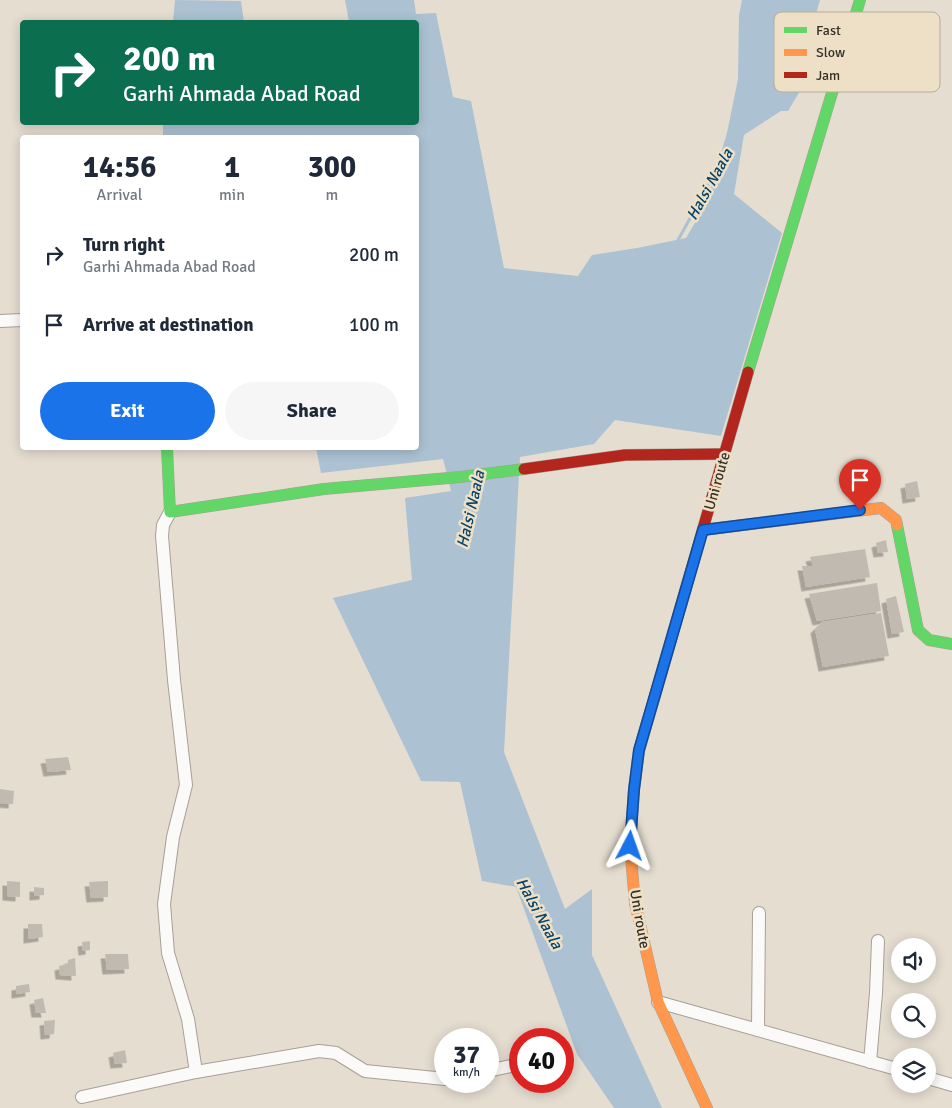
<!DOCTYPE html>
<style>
:root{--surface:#fff;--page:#f6f6f7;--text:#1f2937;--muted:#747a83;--accent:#1a73e8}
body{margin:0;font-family:Signika,sans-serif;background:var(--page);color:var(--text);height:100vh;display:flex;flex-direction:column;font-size:19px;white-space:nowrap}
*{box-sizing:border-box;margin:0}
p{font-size:16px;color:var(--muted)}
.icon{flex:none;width:28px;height:28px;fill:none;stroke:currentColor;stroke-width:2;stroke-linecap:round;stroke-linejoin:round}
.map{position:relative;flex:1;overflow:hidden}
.side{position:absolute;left:20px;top:135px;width:399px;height:315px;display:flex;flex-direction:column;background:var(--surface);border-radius:5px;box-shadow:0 2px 12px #0003}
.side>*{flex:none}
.hud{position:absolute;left:20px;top:20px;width:399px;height:105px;border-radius:5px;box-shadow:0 2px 12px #0003;background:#0b6e4f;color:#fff;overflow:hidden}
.buttons{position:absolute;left:891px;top:938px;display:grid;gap:10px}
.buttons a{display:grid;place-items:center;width:45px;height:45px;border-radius:50%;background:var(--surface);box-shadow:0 2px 12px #0003;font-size:25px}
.speed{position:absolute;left:434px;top:1028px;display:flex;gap:10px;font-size:25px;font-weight:700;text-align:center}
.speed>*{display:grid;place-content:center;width:65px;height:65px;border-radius:50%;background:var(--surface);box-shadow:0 2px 12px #0003;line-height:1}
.speed small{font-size:12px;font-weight:400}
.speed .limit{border:8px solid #d22;background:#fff;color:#111}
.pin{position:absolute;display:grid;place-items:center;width:42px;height:42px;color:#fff;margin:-51px -21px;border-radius:50% 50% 50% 0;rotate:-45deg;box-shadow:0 0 5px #0007}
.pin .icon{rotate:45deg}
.me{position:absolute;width:55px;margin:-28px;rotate:4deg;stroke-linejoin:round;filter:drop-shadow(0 0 4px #0008)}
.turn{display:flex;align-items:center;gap:18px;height:105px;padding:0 20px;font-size:22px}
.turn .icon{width:65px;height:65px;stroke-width:2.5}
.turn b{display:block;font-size:35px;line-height:42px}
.eta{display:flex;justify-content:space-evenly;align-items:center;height:85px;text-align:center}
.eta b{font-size:30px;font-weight:700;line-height:35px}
.cta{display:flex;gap:10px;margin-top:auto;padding:10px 20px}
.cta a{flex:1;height:58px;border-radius:30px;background:var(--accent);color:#fff;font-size:20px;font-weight:700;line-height:58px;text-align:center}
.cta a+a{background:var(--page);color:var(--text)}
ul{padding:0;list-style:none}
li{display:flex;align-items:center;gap:15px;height:70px;padding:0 20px}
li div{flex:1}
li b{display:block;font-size:19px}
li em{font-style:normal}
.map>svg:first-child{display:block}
</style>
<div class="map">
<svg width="952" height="1108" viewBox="0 0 952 1108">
<defs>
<filter id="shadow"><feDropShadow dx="-4.5" dy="4.5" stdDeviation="0" flood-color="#0004"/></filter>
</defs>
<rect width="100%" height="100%" fill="#e5ddd0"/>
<!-- water -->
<g fill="#acc2d3">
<polygon points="175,0 241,1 244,22 173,22"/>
<polygon points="345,0 414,0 416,14 436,13 453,97 471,101 504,268 578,276 592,255 637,248 686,238 705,206 727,133 738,79 739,15 742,0 820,0 809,39 805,70 808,90 800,91 788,111 781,111 744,135 734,194 782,233 721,436 615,420 594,444 520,457 504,752 565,909 592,889 592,955 662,1108 614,1108 577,1054 516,887 482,881 460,782 421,781 333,598 412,580 405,498 451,491 443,459 321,473 316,448 416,448 416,138 163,138 163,123 416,122 416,22 349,22"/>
</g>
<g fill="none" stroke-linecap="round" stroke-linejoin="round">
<!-- stream -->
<polyline stroke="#acc2d3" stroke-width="3" points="677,242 716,171"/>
</g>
<!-- building -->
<g fill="#c1bab0" filter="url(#shadow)">
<polygon points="917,481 920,497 907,499 905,484"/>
<polygon points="886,540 888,552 878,553 876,543"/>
<polygon points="865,549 870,577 806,587 802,566 813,566 810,557"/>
<polygon points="877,583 881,611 817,621 809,594"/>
<polygon points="896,596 904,632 892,634 886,599"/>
<polygon points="881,613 889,656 823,667 815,629 822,622"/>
<polygon points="68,757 71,770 48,772 45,759"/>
<polygon points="0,789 14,791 13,804 0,803"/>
<polygon points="7,881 20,882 20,897 7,896"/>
<polygon points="108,881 108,897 91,898 89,882"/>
<polygon points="34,887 44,888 44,895 34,896"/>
<polygon points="28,924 42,924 43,937 28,939"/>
<polygon points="90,941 90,950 83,951 82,942"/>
<polygon points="105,954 128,954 129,969 107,970"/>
<polygon points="75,958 76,976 60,975 59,966 68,964 68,960"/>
<polygon points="29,984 30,992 16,994 16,986"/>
<polygon points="43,998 46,1013 36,1013 34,1000"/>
<polygon points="55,1020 54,1034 45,1035 44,1021"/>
<polygon points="125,1050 127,1063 115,1064 113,1053"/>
</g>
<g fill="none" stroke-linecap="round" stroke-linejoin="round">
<defs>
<g id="street">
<polyline points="0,321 22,320"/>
<polyline points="170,512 163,525 162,536 174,680 186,785 173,837 164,904 168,953 188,1019 196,1072"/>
<polyline points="658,1002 900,1070"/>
<polyline points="758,1030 759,913"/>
<polyline points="870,1062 876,993 878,941"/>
<polyline points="488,1071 520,1064"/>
<polyline points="928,1078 952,1085"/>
<polyline points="82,1097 196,1072 319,1051 336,1053 365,1071 445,1079"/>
</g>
<g id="fast">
<polyline points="748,372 860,0"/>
<polyline points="167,448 170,512 324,489 460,477 524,469"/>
<polyline points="897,525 918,630 929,640 952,644"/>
</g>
<g id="slow">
<polyline points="703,530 881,508 896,520 897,525"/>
<polyline points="654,699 639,750 634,789 630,846 635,903 658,1002 707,1108"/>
</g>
<g id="jam">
<polyline points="524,469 625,455 725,454"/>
<polyline points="654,699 748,372"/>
</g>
</defs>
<!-- street casing -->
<use href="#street" stroke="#a6a096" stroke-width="14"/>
<!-- fast casing -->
<use href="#fast" stroke="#a6a096" stroke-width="12"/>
<!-- slow casing -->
<use href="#slow" stroke="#a6a096" stroke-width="12"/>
<!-- jam casing -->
<use href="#jam" stroke="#a6a096" stroke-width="12"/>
<!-- street -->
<use href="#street" stroke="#fbfaf8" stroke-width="12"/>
<!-- fast -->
<use href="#fast" stroke="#63d668" stroke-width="11"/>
<!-- slow -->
<use href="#slow" stroke="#ff974d" stroke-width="11"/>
<!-- jam -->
<use href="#jam" stroke="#b3261e" stroke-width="11"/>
</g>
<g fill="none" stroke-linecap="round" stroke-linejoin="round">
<defs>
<polyline id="route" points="630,846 634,790 639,750 703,530 860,510"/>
</defs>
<!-- route casing -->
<use href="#route" stroke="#114b97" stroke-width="12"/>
<!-- route -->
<use href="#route" stroke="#1a73e8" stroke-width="9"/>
</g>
<g text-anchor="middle" stroke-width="5" stroke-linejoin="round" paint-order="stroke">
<!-- street labels -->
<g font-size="15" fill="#363127" stroke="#eee0c7">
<text transform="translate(717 481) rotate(-74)" y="5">Uni route</text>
<text transform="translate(640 919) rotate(80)" y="5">Uni route</text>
</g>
<!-- water labels -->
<g font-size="16" font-style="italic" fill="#054369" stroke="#eee0c7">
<text transform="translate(709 184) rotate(-61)" y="6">Halsi Naala</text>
<text transform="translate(470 509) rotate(-77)" y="6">Halsi Naala</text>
<text transform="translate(540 913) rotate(61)" y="6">Halsi Naala</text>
</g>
</g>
<!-- legend -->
<rect x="774" y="12" width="166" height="80" rx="8" fill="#eee0c7" stroke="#b7ac97" stroke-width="1"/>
<rect x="784" y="27" width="23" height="6" fill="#63d668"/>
<rect x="784" y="49" width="23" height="7" fill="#ff974d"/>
<rect x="784" y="72" width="23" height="6" fill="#b3261e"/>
<g font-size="14" fill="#363127">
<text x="816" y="35">Fast</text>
<text x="816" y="57">Slow</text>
<text x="816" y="80">Jam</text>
</g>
</svg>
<div class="buttons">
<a><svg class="icon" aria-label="sound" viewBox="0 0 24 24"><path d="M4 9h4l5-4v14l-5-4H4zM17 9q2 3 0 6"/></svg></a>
<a><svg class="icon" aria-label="search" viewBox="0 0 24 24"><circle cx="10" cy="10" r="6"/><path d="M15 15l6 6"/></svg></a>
<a><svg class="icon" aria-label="layers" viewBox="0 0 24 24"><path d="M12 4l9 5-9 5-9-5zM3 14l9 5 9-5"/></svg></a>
</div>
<div class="speed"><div>37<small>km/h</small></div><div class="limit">40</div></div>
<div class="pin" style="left:860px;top:510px;background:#d93025"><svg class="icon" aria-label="arrive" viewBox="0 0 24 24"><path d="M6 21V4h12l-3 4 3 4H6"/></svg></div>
<svg class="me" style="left:630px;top:846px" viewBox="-20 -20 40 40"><path d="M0-17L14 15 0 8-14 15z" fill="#1a73e8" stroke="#fff" stroke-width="4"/></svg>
<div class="hud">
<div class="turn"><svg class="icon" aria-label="right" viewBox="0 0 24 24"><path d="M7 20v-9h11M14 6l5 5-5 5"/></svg><div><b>200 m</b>Garhi Ahmada Abad Road</div></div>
</div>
<section class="side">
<div class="eta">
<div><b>14:56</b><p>Arrival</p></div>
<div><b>1</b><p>min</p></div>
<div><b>300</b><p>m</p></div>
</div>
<ul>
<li><svg class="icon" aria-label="right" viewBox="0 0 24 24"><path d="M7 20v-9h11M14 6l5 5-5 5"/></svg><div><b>Turn right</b><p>Garhi Ahmada Abad Road</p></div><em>200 m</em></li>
<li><svg class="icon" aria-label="arrive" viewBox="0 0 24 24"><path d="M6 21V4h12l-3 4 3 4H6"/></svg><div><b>Arrive at destination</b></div><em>100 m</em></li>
</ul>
<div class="cta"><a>Exit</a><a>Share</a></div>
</section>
</div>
